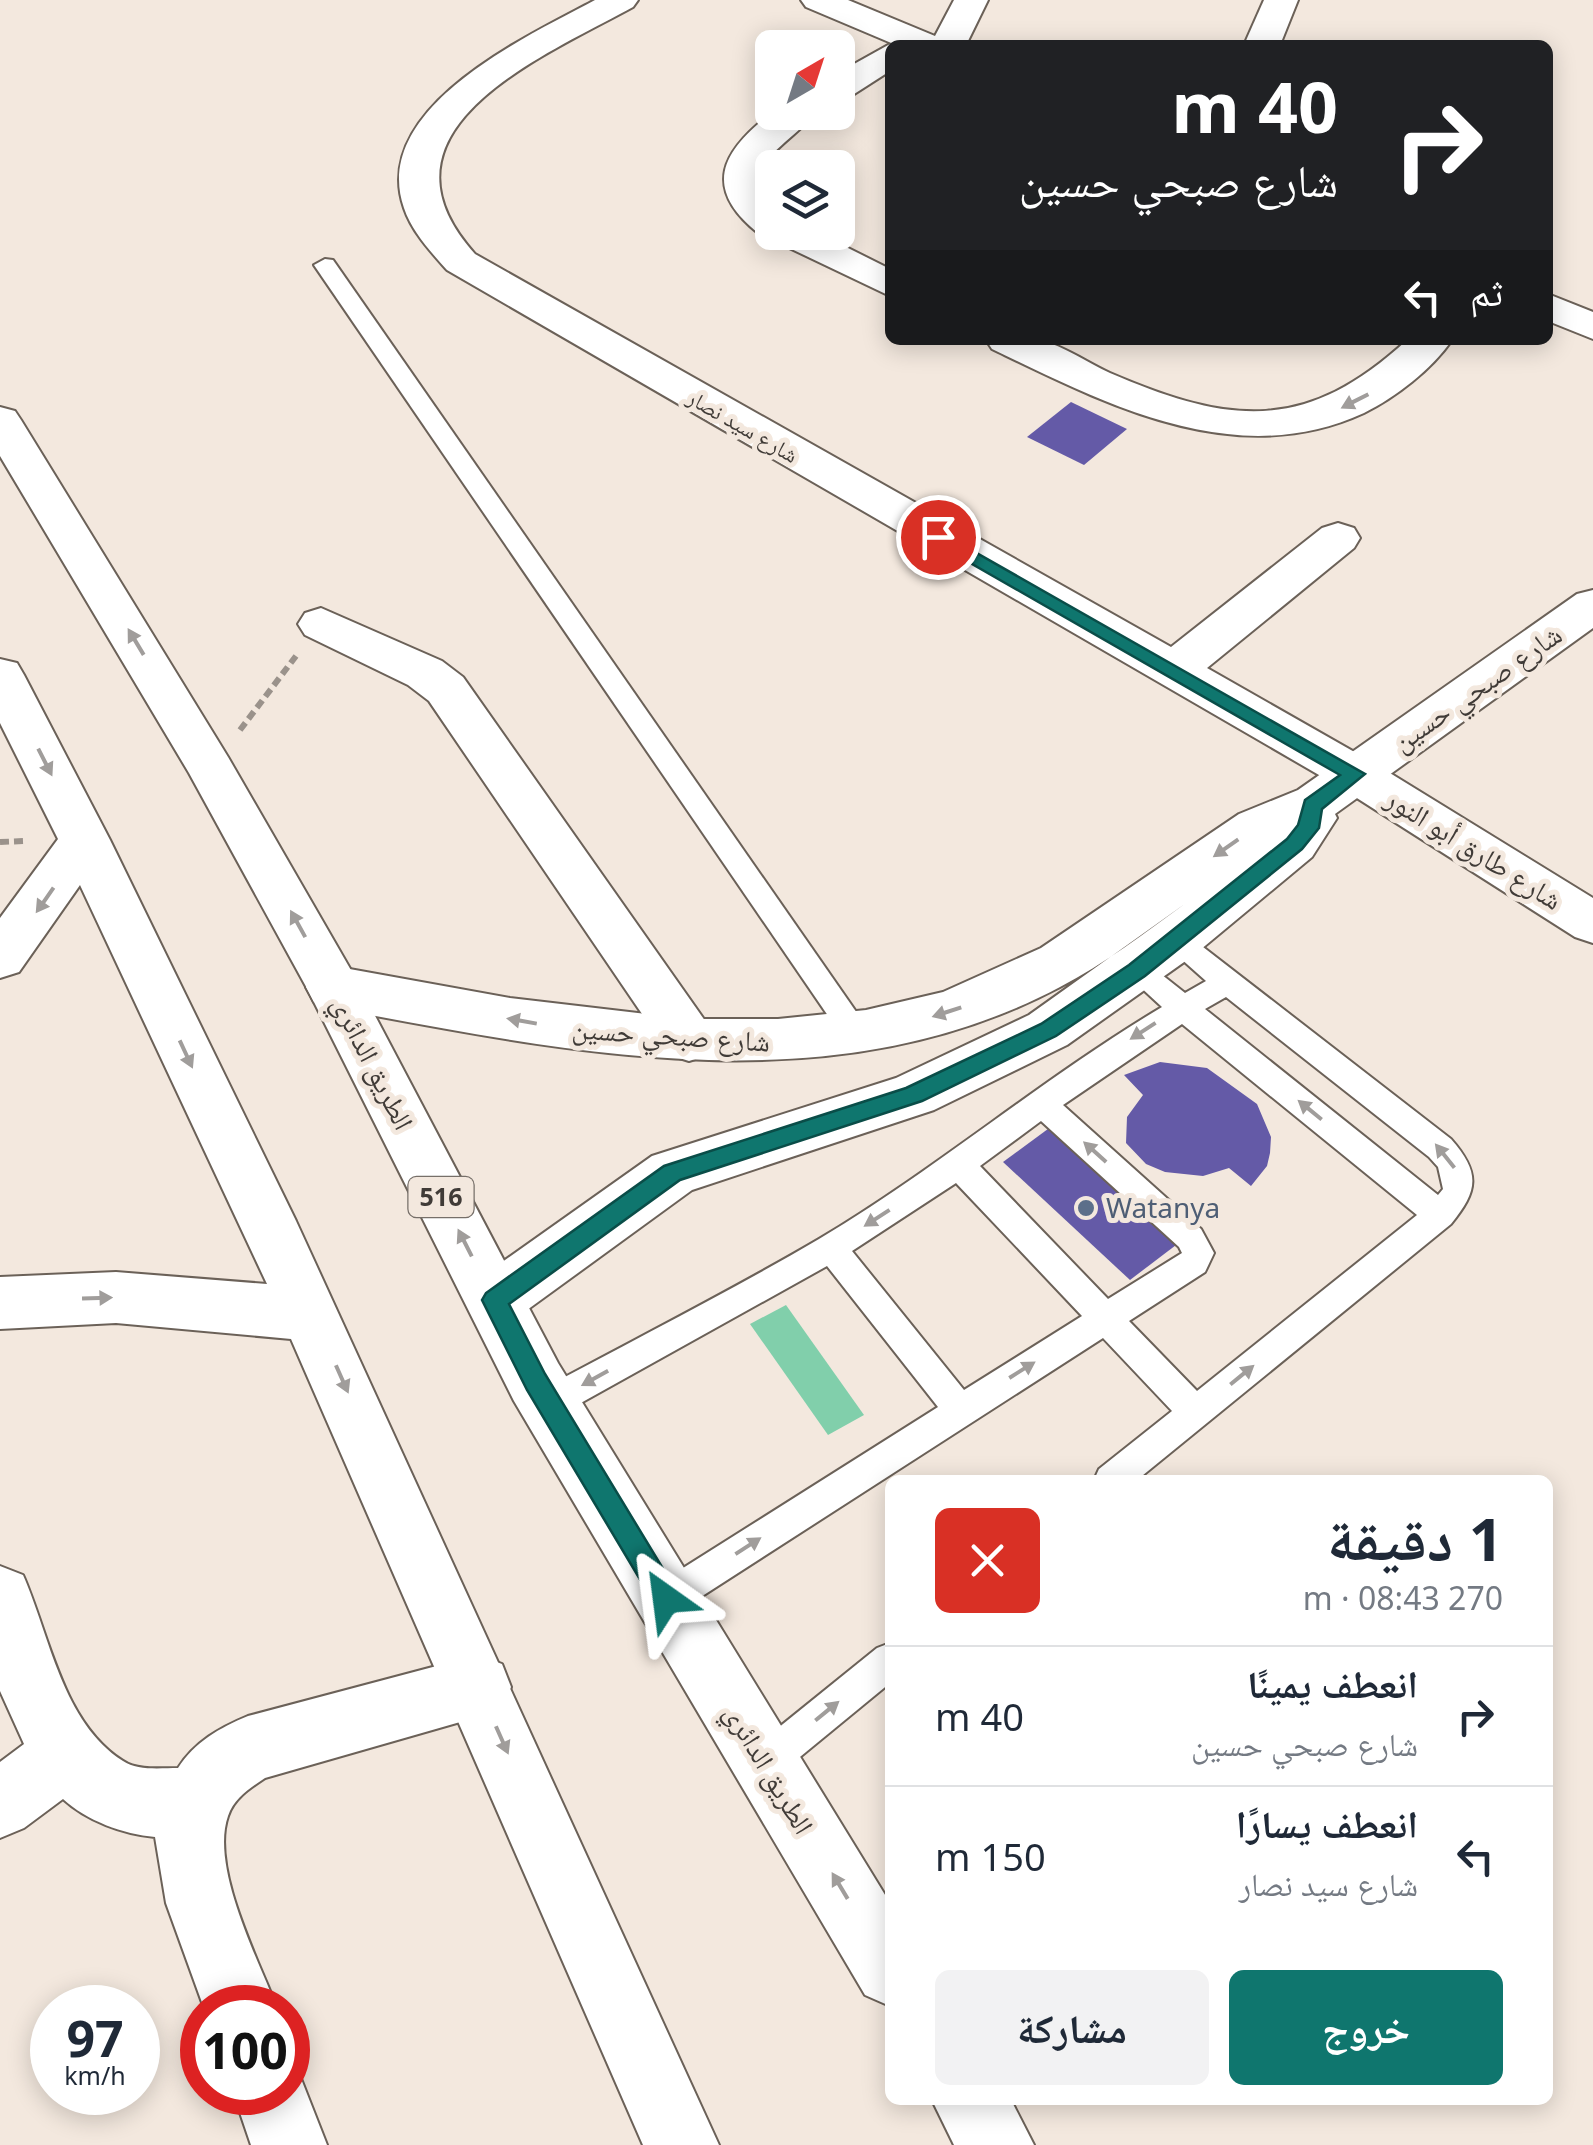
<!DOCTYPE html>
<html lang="ar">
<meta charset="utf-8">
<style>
:root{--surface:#fff;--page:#f2f2f3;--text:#1f2937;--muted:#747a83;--line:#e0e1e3;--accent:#0f766e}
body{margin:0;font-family:"Noto Sans","Noto Naskh Arabic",sans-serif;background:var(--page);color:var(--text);direction:rtl;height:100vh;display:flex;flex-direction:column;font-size:38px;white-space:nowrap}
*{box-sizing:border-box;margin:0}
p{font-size:32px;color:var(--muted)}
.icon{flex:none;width:55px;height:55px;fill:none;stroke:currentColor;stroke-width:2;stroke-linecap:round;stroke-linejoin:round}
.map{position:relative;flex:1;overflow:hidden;direction:ltr}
.sheet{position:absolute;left:885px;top:1475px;width:668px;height:630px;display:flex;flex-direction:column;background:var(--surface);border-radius:15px;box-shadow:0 5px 25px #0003;direction:rtl}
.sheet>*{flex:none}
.top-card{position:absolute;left:885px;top:40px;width:668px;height:305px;border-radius:15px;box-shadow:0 5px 25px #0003;direction:rtl;background:#202124;color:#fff;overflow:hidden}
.needle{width:65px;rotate:39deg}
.controls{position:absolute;left:755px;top:30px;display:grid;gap:20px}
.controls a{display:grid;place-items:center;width:100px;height:100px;border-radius:15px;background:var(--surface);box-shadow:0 5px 25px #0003;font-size:50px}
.speed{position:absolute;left:30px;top:1985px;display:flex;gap:20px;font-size:50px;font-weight:700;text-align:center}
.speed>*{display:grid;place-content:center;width:130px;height:130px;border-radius:50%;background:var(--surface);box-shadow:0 5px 25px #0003;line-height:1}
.speed small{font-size:25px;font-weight:400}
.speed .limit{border:15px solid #d22;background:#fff;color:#111}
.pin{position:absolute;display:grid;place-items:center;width:85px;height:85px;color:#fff;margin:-42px;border:5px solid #fff;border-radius:50%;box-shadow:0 2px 10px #0007}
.me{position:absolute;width:110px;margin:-55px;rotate:329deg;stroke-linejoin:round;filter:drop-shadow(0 0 8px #0008)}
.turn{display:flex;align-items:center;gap:35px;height:210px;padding:0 50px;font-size:45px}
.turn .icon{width:130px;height:130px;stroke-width:2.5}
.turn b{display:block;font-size:70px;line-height:85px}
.then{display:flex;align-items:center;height:95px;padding:0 50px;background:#0003;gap:20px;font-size:38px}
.round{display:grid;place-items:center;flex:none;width:105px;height:105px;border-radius:15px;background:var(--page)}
.summary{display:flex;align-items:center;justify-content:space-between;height:170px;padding:0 50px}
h1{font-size:60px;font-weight:700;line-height:75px}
.action{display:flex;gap:20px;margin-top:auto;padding:20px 50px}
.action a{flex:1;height:115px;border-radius:15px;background:var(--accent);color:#fff;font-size:40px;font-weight:700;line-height:115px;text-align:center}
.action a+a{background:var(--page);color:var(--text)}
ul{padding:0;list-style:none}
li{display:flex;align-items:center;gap:30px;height:140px;padding:0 50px;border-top:2px solid var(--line)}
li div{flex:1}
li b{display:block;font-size:38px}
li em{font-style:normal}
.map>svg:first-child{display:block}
</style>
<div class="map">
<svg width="1593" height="2145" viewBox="0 0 1593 2145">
<rect width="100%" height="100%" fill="#f3e8de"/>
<!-- green -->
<polygon fill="#81cfab" points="786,1305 864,1415 828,1435 750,1324"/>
<!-- building -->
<g fill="#645aa7">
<polygon points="1071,402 1127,429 1084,465 1027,437"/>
<polygon points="1160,1062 1207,1068 1257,1104 1271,1137 1270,1153 1267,1166 1251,1186 1229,1168 1203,1176 1165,1172 1146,1164 1126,1143 1127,1117 1143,1095 1124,1075"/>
<polygon points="1052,1126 1180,1242 1130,1280 1003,1162"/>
</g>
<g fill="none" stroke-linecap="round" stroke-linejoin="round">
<defs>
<g id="lane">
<polygon points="325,259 333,260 866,1026 871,1034 866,1042 846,1042 314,265"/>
<path d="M1175,930L1185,933L1451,1139C1481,1173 1478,1191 1451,1224L1137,1480H1094L1099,1469L1172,1411L1103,1338L679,1611L666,1616L653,1611L648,1599L653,1587L938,1407L827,1266L561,1414L549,1418L537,1414L532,1403L537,1392C631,1341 727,1293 819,1239C938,1168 1043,1078 1162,1007L1123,971L1127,963H1147L1185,993L1206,981L1161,941L1165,933ZM1226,997L1429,1157L1438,1167L1443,1189L1438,1195L1205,1009ZM1182,1024L1417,1215L1197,1391L1129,1321L1205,1272L1214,1253L1201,1229L1063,1105ZM1041,1121L1179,1247L1182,1253L1108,1299L980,1166ZM956,1183L1082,1316L964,1390L852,1251Z"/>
<polygon points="890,1643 890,1683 778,1775 765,1780 752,1775 746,1762 752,1749 877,1648"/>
</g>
<g id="street">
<path d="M595,0H638L633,7C542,57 363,130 475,254L1171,647L1322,528L1338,523L1354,528L1360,538L1354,548L1207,668L1372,762L1593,898V943L1575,937L1338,786L447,270C431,252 412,232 404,208C369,108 528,36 595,0Z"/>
<polygon points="801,0 848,0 935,36 954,0 988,0 966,45 896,45 806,7"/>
<polygon points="1264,0 1298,0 1280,45 1244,45"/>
<polygon points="890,44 890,71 851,96 838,99 838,73"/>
<path d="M773,112H816C799,138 730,169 772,206V232H816L890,269V296L758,233C702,188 721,151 773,112Z"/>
<polygon points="1548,294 1593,312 1593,339 1548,321"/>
<path d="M986,340C1003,340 1025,336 1040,340C1064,346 1088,363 1110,373C1231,425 1306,433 1407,340H1452C1431,370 1396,397 1364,413C1236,472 1108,405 992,349Z"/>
<polygon points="321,608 442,661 463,677 708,1025 716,1040 708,1055 689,1061 670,1055 429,701 408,685 305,635 298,624 305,613"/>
<path d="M0,1566L23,1575C50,1636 62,1722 123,1761C137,1771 161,1768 178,1768C195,1742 219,1728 248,1716L478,1655L502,1664L511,1687L502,1710L265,1778C250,1788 234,1798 228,1816C210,1867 258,1959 277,2008H204L166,1903L155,1837C123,1834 87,1821 63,1799L24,1828L0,1838V1762L24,1744L0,1691Z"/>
<polygon points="288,2062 296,2066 327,2145 251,2145 233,2092 288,2092"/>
</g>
<path id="secondary" d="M1593,590V628L1335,814L1337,818L1312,857L1194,955L1067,1045L934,1110L692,1190L516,1318L495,1326L474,1318L465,1300L474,1282L652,1156L896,1078L1029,1015L1186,903C1145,933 1104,964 1060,987C831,1108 574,1053 333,1008L314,1002L306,987L314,972L333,966L510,998L689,1019H778L866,1010L943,992L1041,948L1239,814L1298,790L1577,594Z"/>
<g id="highway">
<polygon points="0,407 15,411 21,420 228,757 352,972 558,1363 890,1903 890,2006 865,1995 514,1401 309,992 189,773 0,456"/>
<polygon points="0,659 17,663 24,675 110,840 296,1221 719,2145 643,2145 291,1339 116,1323 0,1329 0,1277 116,1272 267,1284 80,885 19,972 0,978 0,918 58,839 0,723"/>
<polygon points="932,2100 1011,2100 1034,2145 954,2145"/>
</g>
</defs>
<!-- lane casing -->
<use href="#lane" stroke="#6b6158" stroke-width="4"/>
<!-- street casing -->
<use href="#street" stroke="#6b6158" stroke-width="4"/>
<!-- secondary casing -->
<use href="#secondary" stroke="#6b6158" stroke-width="4"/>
<!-- highway casing -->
<use href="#highway" stroke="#6b6158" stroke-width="4"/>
<!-- path -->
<g stroke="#9a928b" stroke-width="6" stroke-dasharray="9 5" stroke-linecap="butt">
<polyline points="240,730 296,656"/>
<polyline points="0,842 24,841"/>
</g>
<!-- lane -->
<use href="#lane" fill="#fff" fill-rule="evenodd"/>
<!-- street -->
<use href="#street" fill="#fff" fill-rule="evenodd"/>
<!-- secondary -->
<use href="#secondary" fill="#fff" fill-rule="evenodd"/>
<!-- highway -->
<use href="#highway" fill="#fff" fill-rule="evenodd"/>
</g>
<!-- one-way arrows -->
<defs><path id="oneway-solid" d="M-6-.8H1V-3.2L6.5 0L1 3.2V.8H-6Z" transform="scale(2.5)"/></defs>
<g fill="#a09d9b">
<use href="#oneway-solid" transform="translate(1355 401) rotate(153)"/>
<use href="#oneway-solid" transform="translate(136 642) rotate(-121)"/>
<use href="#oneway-solid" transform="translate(45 762) rotate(63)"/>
<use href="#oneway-solid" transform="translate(1226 848) rotate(145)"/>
<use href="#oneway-solid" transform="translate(45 900) rotate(125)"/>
<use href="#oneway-solid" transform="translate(298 924) rotate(-119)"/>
<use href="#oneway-solid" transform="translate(947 1012) rotate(162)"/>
<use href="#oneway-solid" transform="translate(522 1021) rotate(-170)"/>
<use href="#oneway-solid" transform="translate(1143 1031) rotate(147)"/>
<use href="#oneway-solid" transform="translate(186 1054) rotate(65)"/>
<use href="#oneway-solid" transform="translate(1310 1110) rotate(-141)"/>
<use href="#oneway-solid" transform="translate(1095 1152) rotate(-138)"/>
<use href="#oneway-solid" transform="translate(1445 1156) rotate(-129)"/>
<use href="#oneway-solid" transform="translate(877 1218) rotate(147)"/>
<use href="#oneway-solid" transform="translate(465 1243) rotate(-117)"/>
<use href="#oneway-solid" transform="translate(97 1298) rotate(-2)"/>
<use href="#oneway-solid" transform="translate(1022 1370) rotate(-32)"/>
<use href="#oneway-solid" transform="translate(1242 1375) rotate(-39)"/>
<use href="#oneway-solid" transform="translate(595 1378) rotate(151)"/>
<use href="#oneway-solid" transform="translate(342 1379) rotate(66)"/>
<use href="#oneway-solid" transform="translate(748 1546) rotate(-33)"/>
<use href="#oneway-solid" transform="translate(827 1711) rotate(-39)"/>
<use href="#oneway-solid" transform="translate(502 1740) rotate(66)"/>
<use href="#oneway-solid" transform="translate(840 1886) rotate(-121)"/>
</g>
<!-- route -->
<polygon fill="#0f766e" stroke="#0a4d48" stroke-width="2.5" points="938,531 1365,774 1322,809 1319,828 1302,849 1145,976 1056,1036 922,1101 680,1180 509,1304 545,1374 676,1590 680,1599 676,1608 666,1611 657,1608 527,1390 482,1300 486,1293 664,1166 906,1088 1041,1024 1129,965 1287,839 1298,825 1305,800 1340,775 932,541 932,533"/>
<!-- markers -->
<circle fill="#5c6f8a" stroke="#f3e8de" stroke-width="4" cx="1086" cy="1208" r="10"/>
<g text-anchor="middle" stroke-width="10" stroke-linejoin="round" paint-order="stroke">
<!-- far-street labels -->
<g font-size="22" fill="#403b37" stroke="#f3e8de">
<text transform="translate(743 426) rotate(30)" y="8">شارع سيد نصار</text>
</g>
<!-- shield labels -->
<rect fill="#f3e8de" stroke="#766f69" stroke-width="2.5" x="408.5" y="1177" width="65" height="40" rx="8"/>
<g font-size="25" font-weight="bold" fill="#403b37">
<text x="441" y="1206">516</text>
</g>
<!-- street labels -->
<g font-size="28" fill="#403b37" stroke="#f3e8de">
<text transform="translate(1477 688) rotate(-35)" y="10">شارع صبحي حسين</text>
<text transform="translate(1474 849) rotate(32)" y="10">شارع طارق أبو النور</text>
<text transform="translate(671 1035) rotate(4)" y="10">شارع صبحي حسين</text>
<text transform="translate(373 1063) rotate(63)" y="10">الطريق الدائري</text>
<text transform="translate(769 1769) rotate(59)" y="10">الطريق الدائري</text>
</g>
<!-- service labels -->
<g font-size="28" fill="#4e5e75" stroke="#f3e8de" text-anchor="start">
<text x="1106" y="1218">Watanya</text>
</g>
</g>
</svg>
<div class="controls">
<a><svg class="needle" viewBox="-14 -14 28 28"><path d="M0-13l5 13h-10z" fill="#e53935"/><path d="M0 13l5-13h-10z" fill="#747a83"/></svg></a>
<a><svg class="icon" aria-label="layers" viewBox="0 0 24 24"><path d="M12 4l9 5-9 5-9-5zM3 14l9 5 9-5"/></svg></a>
</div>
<div class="speed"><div>97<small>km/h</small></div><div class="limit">100</div></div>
<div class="pin" style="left:938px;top:537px;background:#d93025"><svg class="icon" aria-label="arrive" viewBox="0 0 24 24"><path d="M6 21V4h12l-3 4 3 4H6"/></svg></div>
<svg class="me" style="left:666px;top:1599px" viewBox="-20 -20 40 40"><path d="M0-17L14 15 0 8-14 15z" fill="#0f766e" stroke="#fff" stroke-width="4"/></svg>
<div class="top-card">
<div class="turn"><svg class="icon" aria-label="right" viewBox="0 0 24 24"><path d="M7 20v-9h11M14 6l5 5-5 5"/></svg><div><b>40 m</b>شارع صبحي حسين</div></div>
<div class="then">ثم<svg class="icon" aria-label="left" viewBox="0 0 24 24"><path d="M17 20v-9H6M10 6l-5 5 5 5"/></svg></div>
</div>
<section class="sheet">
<div class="summary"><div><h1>1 دقيقة</h1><p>270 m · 08:43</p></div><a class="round" style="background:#d93025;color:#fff"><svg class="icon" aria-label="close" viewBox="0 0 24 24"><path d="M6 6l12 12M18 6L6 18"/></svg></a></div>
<ul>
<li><svg class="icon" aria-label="right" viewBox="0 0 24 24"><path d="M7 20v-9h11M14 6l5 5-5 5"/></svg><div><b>انعطف يمينًا</b><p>شارع صبحي حسين</p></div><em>40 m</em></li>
<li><svg class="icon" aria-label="left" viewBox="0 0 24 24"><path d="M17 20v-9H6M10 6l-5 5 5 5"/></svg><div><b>انعطف يسارًا</b><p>شارع سيد نصار</p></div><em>150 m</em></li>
</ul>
<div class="action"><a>خروج</a><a>مشاركة</a></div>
</section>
</div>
